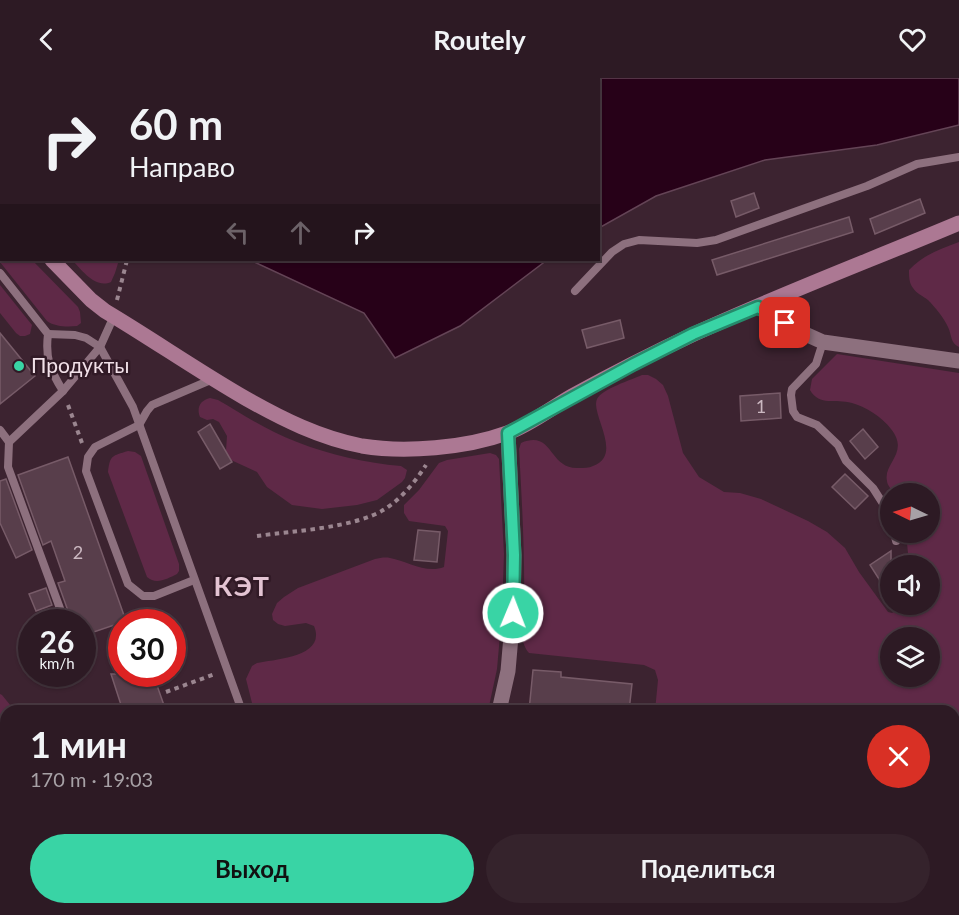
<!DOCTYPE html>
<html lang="ru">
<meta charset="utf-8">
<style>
:root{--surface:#2d1a24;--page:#35232c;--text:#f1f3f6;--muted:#a7a1a6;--line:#483841;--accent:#39d4a5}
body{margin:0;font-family:Lato,sans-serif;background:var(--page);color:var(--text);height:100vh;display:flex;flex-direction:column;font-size:22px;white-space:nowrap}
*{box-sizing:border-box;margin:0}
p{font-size:20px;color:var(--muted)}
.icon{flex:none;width:33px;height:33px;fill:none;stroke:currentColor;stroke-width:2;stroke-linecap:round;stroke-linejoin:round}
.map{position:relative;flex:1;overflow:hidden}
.side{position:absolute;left:0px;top:627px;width:960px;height:210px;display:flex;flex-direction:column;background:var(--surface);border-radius:18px 18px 0 0;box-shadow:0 2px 4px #0004,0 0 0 2px var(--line)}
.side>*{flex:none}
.banner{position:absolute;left:0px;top:0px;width:600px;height:183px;box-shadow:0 2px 4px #0004,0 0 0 2px var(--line);background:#2d1a24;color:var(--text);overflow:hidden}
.needle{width:39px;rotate:275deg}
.controls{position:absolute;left:880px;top:405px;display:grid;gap:12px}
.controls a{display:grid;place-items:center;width:60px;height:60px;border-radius:50%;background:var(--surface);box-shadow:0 2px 4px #0004,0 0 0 2px var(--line);font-size:30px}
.speed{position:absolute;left:18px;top:531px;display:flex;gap:12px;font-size:30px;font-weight:700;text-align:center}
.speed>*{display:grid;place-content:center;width:78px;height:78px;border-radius:50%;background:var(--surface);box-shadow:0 2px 4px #0004,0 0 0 2px var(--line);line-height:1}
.speed small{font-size:15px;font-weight:400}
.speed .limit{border:9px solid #d22;background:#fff;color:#111}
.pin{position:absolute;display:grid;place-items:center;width:51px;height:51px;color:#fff;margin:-26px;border-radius:12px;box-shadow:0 3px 9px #0006}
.me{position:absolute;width:66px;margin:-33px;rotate:1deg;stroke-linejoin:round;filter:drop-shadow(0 0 4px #0008)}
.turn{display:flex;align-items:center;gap:21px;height:126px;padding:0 30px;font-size:27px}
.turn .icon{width:78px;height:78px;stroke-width:2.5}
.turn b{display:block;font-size:42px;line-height:51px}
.lanes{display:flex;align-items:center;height:57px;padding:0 30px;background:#0003;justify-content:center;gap:30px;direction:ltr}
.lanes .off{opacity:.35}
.round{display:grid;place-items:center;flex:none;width:63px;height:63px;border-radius:32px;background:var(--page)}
.summary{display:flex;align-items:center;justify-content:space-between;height:102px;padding:0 30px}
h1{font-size:36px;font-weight:700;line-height:45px}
.button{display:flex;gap:12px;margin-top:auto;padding:12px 30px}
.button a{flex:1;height:69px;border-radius:36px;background:var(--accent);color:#111;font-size:24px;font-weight:700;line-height:69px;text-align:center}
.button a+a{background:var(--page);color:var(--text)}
header{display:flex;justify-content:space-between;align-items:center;height:78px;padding:0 30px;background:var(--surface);font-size:27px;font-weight:700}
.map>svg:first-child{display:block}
</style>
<header><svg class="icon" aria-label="back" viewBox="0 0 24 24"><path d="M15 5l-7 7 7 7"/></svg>Routely<svg class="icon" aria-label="heart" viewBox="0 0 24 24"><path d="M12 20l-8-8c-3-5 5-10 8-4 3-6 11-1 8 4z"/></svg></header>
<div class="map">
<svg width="959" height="837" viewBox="0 0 959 837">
<rect width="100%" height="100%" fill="#3c2330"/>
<!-- green -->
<g fill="#5f2947" fill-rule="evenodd">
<path d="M0,147L2,149V182H32L78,229L80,234L81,245L77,248C68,249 55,249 47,243L0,184Z"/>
<path d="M959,164V269C950,265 952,257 948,249C944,240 935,229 928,222C923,218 916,215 913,210C909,205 909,198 909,192C923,177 940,171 959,164Z"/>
<path d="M72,182H119L115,195L111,204C95,211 82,192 72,182Z"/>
<polygon points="0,207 32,247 30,256 25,258 20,258 16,255 0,235"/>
<path d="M837,276L959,295V837H458L461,831H954V633H655L658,602L655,592L644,587L529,575C518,562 523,546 524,530C525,477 522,424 519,371L521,365C554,351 548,392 579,390C584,390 589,390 593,388C624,377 590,336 597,321C602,311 631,302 642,297H648L656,301L663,307L668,318L683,375L699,399L724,414L740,415L761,421L808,443L827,454L845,470L859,494L888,534L892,535L907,527L930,526V488L915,487L908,475L906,455L930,454V416L894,415C892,412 887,407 887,403C883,385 910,375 891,351C882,339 866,329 852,325C835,320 820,329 810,312L812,301ZM891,560H930V598H891Z"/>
<path d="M210,320L218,322C244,337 269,354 297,364C330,377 366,385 401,388L407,392L405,400L402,404L377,422L357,427L322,431L292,427L267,409L257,394L231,382L226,373L227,358L219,344L213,341L207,342L200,339C196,329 201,322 210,320Z"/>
<path d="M128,373L135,374L141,378L179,486V493L177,496C167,501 156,507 147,499L108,394C110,377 112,378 128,373Z"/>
<path d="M490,375L496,377L499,381L504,476L502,534L497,591L488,633H254L246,601L252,588L257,585C275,581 327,579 314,548L306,545L285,548L278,546L273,542L272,536L277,525L284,519L298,510L375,481C380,480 385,479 390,480C407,483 426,496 444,489L448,453L445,448L409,443L404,435V427L419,412L439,385L447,382Z"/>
<polygon points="0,616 2,617 15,633 6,633 6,751 0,756"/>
<polygon points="61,831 134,831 134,837 52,837"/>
<polygon points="222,831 439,831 435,837 222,837"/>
</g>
<!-- water -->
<g fill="#270118" stroke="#644456" stroke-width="1.5">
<polygon points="0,0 959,0 959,47 877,67 765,82 656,118 599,150 598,2 2,2 1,43 0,42"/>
<polygon points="250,182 547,182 460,248 395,280 364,235"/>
</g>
<!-- building -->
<g fill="#583e4b" stroke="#775b68" stroke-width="1.5">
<polygon points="754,115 759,130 736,139 731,123"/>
<polygon points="920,121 925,135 875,156 870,141"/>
<polygon points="849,139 853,154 717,197 712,182"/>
<polygon points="620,242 624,260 587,270 582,252"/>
<polygon points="0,255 35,298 0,326"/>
<polygon points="780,315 781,340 741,343 740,318"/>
<polygon points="210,346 232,384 220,391 198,354"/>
<polygon points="863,351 878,369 865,381 850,363"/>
<polygon points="68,379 126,543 82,558 82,544 72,544 58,505 65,503 51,463 43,467 18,397"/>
<polygon points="845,396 868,418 855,431 832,409"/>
<polygon points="6,401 32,472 16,480 0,445 0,403"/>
<polygon points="418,452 440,454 437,484 414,482"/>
<polygon points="891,473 891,520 870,487"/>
<polygon points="46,510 52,527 36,533 29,516"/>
<polygon points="533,592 561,594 561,599 632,606 629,633 529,633"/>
<polygon points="111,596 153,596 166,633 123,633"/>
</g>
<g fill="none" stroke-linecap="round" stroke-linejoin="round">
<!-- path -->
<g stroke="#9b8690" stroke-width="4" stroke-dasharray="4.5 4.5" stroke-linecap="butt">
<polyline points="117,222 127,182"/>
<polyline points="68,327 82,365"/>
<path d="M257,458C293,453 355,450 385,431C402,420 415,404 426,387"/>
<polyline points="166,614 215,596"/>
<polyline points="340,831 343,837"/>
</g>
<!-- service -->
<g stroke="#8d707e" stroke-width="8">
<path d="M0,195L48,256C45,281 50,292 63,313"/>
<polyline points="575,213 612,174 624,166 639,162 697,165 716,162 867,108 917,86 959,79"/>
<polyline points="48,256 75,257 86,260 100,269 133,329 242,633"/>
<polyline points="823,264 816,286 792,311 791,317 793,333 797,339 817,347 838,367 846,383 873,410 889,435 891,442"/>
<polyline points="0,352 9,364 8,389 65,544"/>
<polyline points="9,364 63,313 100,269 114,238"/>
<polyline points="894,454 896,463"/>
<polyline points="194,502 154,518 143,518 128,506 86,393 88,379 95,369 139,347 147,333 152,327 213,301"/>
<polyline points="212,831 212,837"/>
</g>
<!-- minor -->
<g stroke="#8d707e" stroke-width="15">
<polyline points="758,229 803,255 823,264 959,283"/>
<polyline points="499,633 508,593 513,535 514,477 508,355"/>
<polyline points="447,837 450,831"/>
</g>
<!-- secondary -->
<g stroke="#ac7893" stroke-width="15">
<polyline points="0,127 2,129"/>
<path d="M52,182L91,222L105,233C152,261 198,293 245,320C282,341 320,360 362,368C405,375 466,370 507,355C530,347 551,330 572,318C612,296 653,275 694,256C781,216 871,182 959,145"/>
</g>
</g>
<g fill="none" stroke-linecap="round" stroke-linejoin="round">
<defs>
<polyline id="route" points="513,535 514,477 508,355 634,286 693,256 758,229 785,245"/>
</defs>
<!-- route casing -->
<use href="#route" stroke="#258a6b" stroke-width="15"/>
<!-- route -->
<use href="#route" stroke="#39d4a5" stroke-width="10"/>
</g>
<!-- markers -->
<circle fill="#39d4a5" stroke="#311a26" stroke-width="2" cx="19" cy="288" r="6"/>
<g text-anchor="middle" stroke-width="5" stroke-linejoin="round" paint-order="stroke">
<!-- number labels -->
<g font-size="18" fill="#cbb8c1">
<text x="761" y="335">1</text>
<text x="78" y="481">2</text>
</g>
<!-- poi labels -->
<g font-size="21" fill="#f1e0e8" stroke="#311a26" text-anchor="start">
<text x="31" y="295">Продукты</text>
</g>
<!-- district labels -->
<g font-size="27" font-weight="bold" letter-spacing="1.5" fill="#e4c4d3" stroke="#311a26">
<text x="242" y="518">КЭТ</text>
</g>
</g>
</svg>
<div class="controls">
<a><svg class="needle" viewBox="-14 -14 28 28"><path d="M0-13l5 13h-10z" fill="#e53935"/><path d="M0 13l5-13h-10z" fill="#a7a1a6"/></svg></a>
<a><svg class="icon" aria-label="sound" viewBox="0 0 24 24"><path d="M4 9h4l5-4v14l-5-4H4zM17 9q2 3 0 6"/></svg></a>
<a><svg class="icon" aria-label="layers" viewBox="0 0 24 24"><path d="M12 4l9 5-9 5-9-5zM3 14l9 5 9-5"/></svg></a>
</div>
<div class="speed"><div>26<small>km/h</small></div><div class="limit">30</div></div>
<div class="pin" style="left:785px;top:245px;background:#d93025"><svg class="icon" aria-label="arrive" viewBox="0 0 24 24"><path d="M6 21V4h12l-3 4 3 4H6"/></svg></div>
<svg class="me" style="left:513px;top:535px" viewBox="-20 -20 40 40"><circle r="17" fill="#39d4a5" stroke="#fff" stroke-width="3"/><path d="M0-11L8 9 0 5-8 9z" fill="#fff"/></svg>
<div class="banner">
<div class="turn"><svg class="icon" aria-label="right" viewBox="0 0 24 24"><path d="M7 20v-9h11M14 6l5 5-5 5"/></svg><div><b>60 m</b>Направо</div></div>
<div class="lanes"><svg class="icon off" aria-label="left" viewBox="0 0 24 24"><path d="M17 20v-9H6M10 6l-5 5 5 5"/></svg><svg class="icon off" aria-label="ahead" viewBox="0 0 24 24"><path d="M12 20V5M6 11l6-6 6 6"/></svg><svg class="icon" aria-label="right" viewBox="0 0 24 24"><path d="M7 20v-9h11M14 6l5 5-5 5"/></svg></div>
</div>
<section class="side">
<div class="summary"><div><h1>1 мин</h1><p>170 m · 19:03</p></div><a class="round" style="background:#d93025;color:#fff"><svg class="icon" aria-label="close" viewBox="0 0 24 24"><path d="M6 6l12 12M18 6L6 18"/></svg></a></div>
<div class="button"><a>Выход</a><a>Поделиться</a></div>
</section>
</div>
